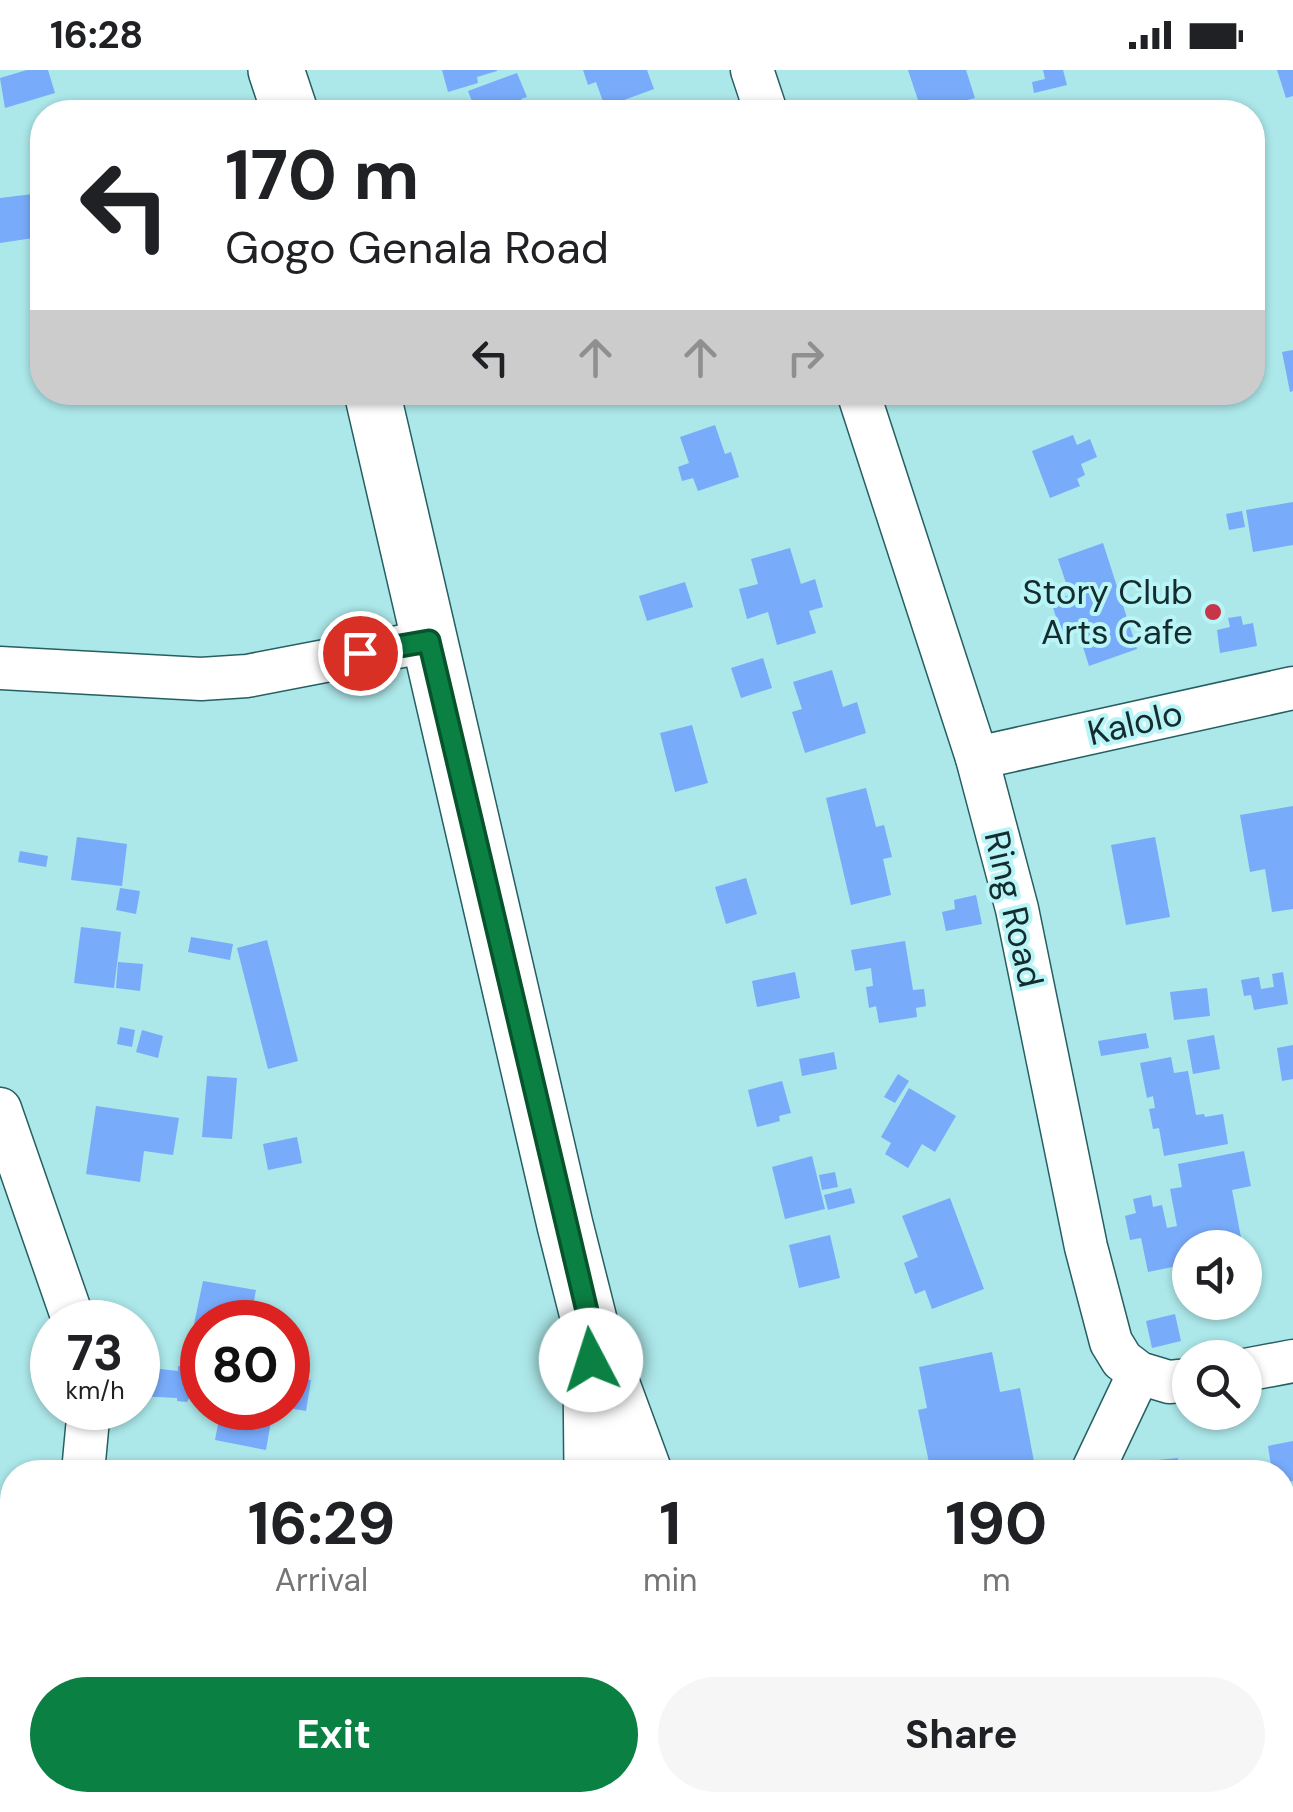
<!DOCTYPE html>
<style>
:root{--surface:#fff;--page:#f6f6f6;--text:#202124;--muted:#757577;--accent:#0b8043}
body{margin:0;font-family:"DM Sans",sans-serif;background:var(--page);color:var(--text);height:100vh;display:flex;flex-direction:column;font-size:38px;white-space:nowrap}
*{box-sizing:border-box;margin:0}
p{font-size:32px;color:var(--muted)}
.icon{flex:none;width:55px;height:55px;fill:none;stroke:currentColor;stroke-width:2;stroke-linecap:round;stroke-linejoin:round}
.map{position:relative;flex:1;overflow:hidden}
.side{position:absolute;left:0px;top:1390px;width:1295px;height:352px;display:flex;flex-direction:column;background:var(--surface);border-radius:40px 40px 0 0;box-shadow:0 2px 8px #0004}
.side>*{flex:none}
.top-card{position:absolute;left:30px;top:30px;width:1235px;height:305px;border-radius:40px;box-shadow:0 2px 8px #0004;background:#fff;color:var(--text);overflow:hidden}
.controls{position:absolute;left:1172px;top:1160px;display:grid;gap:20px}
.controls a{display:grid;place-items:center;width:90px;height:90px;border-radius:50%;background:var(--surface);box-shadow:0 2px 8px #0004;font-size:50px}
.speed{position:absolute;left:30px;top:1230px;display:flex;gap:20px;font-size:50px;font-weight:700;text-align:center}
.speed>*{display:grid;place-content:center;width:130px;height:130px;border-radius:50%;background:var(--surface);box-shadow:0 2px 8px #0004;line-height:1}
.speed small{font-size:25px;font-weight:400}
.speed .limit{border:15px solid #d22;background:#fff;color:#111}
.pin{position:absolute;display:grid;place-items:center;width:85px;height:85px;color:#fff;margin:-42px;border:5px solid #fff;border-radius:50%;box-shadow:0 2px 10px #0007}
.me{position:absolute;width:110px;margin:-55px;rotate:355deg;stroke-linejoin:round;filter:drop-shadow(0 0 8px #0008)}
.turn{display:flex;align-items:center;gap:35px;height:210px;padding:0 30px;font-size:45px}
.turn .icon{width:130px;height:130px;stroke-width:2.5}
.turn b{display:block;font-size:70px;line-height:85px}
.lanes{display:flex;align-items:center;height:95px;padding:0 30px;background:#0003;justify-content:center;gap:50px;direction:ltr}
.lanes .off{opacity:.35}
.eta{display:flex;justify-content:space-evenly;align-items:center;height:170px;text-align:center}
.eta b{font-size:60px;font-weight:700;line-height:70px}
.action{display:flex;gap:20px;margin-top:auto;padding:20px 30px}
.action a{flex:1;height:115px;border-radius:60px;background:var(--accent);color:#fff;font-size:40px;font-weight:700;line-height:115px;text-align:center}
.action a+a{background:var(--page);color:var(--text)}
.status{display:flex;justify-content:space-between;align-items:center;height:70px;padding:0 50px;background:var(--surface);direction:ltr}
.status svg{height:28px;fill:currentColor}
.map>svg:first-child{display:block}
</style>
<div class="status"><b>16:28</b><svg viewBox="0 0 49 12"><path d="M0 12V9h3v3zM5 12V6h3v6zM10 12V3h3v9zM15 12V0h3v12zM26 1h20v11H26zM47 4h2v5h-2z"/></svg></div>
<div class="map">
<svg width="1293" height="1742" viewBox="0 0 1293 1742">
<rect width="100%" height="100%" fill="#ace7e9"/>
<!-- building -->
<g fill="#78abfa">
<polygon points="27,0 48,0 55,23 5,38 0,8"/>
<polygon points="442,0 497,0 497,1 477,7 478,13 448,22"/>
<polygon points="583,0 647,0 654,19 605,37 596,12 588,15"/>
<polygon points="908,0 966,0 975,28 922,42"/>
<polygon points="1043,0 1063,0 1067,15 1034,23 1032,12 1045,9"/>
<polygon points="1277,0 1293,0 1293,26 1286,28"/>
<polygon points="517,3 527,27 521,29 526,42 476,42 468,21"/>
<polygon points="1142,30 1145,42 1124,42 1122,36"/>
<polygon points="33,124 40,167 0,173 0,128"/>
<polygon points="1293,280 1293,321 1290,322 1282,282"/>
<polygon points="715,355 725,384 731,382 739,407 698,421 693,408 682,411 678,397 689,393 680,367"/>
<polygon points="1073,365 1077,375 1090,369 1097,387 1081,394 1085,405 1077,409 1080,416 1050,428 1032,381"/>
<polygon points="1293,432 1293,475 1253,482 1246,440"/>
<polygon points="1242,441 1245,457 1229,460 1226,444"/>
<polygon points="1103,473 1137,579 1089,596 1077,558 1061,563 1051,531 1070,525 1058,489"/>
<polygon points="790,478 801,514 815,509 823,537 809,541 816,563 777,575 768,542 747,549 739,519 758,514 751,489"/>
<polygon points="685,512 693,537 647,551 639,526"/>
<polygon points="1241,546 1243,555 1253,553 1257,576 1220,583 1217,560 1230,557 1228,548"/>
<polygon points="763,588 772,618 741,628 731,598"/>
<polygon points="832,600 843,637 857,632 866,663 805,683 792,642 802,639 793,612"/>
<polygon points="692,655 708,713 675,722 660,663"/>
<polygon points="866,718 876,757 884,755 892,787 883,789 891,825 851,835 826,728"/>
<polygon points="1293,736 1293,839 1272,842 1265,799 1250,802 1240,745"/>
<polygon points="77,767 127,774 122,816 71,810"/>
<polygon points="1155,767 1170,847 1126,855 1111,775"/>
<polygon points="20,781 48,786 46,797 18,792"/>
<polygon points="746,808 757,844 726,854 715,817"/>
<polygon points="120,818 140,821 136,844 116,840"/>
<polygon points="976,825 982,854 946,861 942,842 955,839 954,830"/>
<polygon points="81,857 121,862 114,918 74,913"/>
<polygon points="191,867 233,874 230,890 188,882"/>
<polygon points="267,870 298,991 268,999 237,878"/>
<polygon points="905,871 913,920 924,919 926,936 916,938 917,947 879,953 876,936 869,938 866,917 873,916 871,898 855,901 851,880"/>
<polygon points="118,892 143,894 140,921 116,918"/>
<polygon points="795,902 800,928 757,937 752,911"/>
<polygon points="1283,902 1288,934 1254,940 1251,925 1244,926 1241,910 1259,907 1261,919 1274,917 1272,904"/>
<polygon points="1207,918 1210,946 1174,950 1170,922"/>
<polygon points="120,957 135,960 132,977 117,974"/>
<polygon points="142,960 163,966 158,988 136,982"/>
<polygon points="1146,963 1149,978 1101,986 1098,971"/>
<polygon points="1214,965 1220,999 1193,1004 1187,970"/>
<polygon points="1293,975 1293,1009 1282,1011 1277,978"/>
<polygon points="834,982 837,999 802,1006 799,989"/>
<polygon points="1171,987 1174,1003 1188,1001 1196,1045 1204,1044 1205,1047 1223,1044 1228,1074 1164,1086 1159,1058 1153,1059 1149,1039 1155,1038 1153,1026 1147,1028 1140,993"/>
<polygon points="898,1004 909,1011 895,1033 884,1027"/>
<polygon points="207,1006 237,1008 232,1069 202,1067"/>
<polygon points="782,1011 791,1043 779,1046 780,1051 757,1057 748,1020"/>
<polygon points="909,1018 956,1046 935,1082 922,1074 908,1098 885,1084 891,1073 881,1067"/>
<polygon points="96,1036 179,1048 173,1085 144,1081 140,1112 86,1104"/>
<polygon points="297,1067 302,1093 268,1100 263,1074"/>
<polygon points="1244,1081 1251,1116 1232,1120 1243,1178 1190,1178 1190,1218 1186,1219 1182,1195 1148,1202 1141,1168 1130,1170 1125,1146 1136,1143 1133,1129 1151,1125 1153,1137 1162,1135 1167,1158 1177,1156 1170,1119 1182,1117 1178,1094"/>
<polygon points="812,1086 825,1139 785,1149 772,1097"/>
<polygon points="835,1102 838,1117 822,1120 819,1105"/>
<polygon points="851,1118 855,1133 828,1140 824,1125"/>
<polygon points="950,1128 984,1219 932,1239 925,1220 915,1224 904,1193 918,1187 902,1146"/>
<polygon points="830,1165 840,1208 799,1218 789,1175"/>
<polygon points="203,1211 256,1220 250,1252 194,1254"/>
<polygon points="1175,1244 1181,1271 1152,1278 1146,1251"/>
<polygon points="198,1257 202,1258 202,1282 194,1280"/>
<polygon points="992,1282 1000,1322 1020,1318 1036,1402 931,1402 918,1340 927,1338 919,1297"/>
<polygon points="138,1291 153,1293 152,1298 178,1301 178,1296 202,1298 202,1324 192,1323 187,1332 177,1331 177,1328 138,1326"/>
<polygon points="288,1307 311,1310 306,1341 288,1338"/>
<polygon points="221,1338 273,1339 266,1380 215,1370"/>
<polygon points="1293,1371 1293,1411 1282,1413 1282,1402 1272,1402 1268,1376"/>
<polygon points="1178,1388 1179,1396 1227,1390 1228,1402 1138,1402 1137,1392"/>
<polygon points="123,1395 161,1400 161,1402 122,1402"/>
</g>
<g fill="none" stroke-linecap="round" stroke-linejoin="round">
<defs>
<g id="minor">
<polyline points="752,0 766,42"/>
<polyline points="858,322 977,688 1017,839 1086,1177 1111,1272 1122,1290 1139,1303 1169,1312 1190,1310"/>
<polyline points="0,598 201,609 247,606 429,571"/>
<polyline points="977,688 1293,618"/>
<polyline points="0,1039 74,1252"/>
<polyline points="1245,1300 1293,1291"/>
<polyline points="83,1402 89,1338"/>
<polyline points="1092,1402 1139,1303"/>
<polyline points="1282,1726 1293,1725"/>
<polyline points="1,1742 12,1722"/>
<polyline points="1104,1742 1230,1730"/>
</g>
<g id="highway">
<polyline points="276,0 290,42"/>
<polyline points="372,322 565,1155 591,1258 644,1402"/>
<polyline points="591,1296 592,1402"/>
<polyline points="741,1730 757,1742"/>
<polyline points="899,1730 936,1742"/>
<polyline points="636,1742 667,1730"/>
</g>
</defs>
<!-- minor casing -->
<use href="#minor" stroke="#255f61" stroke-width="45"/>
<!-- highway casing -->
<use href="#highway" stroke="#255f61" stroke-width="58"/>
<!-- minor -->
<use href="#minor" stroke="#fff" stroke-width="42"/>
<!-- highway -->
<use href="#highway" stroke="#fff" stroke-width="55"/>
</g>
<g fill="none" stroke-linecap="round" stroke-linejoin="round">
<defs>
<polyline id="route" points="360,583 429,571 591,1258 591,1290"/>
</defs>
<!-- route casing -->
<use href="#route" stroke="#07532c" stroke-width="25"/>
<!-- route -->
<use href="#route" stroke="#0b8043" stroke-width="18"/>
</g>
<!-- markers -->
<circle fill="#c63648" stroke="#b9f4f6" stroke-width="4" cx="1213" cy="542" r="10"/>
<g text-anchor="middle" stroke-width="8" stroke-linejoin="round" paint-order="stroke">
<!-- poi labels -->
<g font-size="35" fill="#142c2d" stroke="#b9f4f6" text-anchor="end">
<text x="1193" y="534">Story Club<tspan x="1193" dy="40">Arts Cafe</tspan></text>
</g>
<!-- street labels -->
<g font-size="35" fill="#142c2d" stroke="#b9f4f6">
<text transform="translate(1135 653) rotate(-13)" y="12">Kalolo</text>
<text transform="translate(1014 839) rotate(77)" y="12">Ring Road</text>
</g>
</g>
</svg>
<div class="controls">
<a><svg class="icon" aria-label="sound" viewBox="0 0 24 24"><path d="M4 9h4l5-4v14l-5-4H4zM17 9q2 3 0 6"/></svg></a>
<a><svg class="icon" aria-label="search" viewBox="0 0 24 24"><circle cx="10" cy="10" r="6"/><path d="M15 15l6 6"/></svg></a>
</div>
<div class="speed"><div>73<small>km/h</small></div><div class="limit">80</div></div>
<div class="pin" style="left:360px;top:583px;background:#d93025"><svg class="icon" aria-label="arrive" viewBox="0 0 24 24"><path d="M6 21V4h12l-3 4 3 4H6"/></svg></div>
<svg class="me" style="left:591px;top:1290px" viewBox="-20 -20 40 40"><circle r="19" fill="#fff"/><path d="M0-13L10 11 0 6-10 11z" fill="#0b8043"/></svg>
<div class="top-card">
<div class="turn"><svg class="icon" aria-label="left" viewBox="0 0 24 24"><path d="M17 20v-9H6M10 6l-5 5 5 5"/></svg><div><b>170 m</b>Gogo Genala Road</div></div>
<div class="lanes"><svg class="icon" aria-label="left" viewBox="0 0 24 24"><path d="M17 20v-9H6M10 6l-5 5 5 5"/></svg><svg class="icon off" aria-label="ahead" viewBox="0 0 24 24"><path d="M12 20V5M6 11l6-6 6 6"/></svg><svg class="icon off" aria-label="ahead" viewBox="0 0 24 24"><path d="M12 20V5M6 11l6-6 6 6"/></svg><svg class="icon off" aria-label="right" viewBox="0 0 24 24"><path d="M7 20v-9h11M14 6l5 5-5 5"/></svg></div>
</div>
<section class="side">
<div class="eta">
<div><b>16:29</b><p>Arrival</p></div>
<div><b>1</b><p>min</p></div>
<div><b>190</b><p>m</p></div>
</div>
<div class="action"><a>Exit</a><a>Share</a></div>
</section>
</div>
